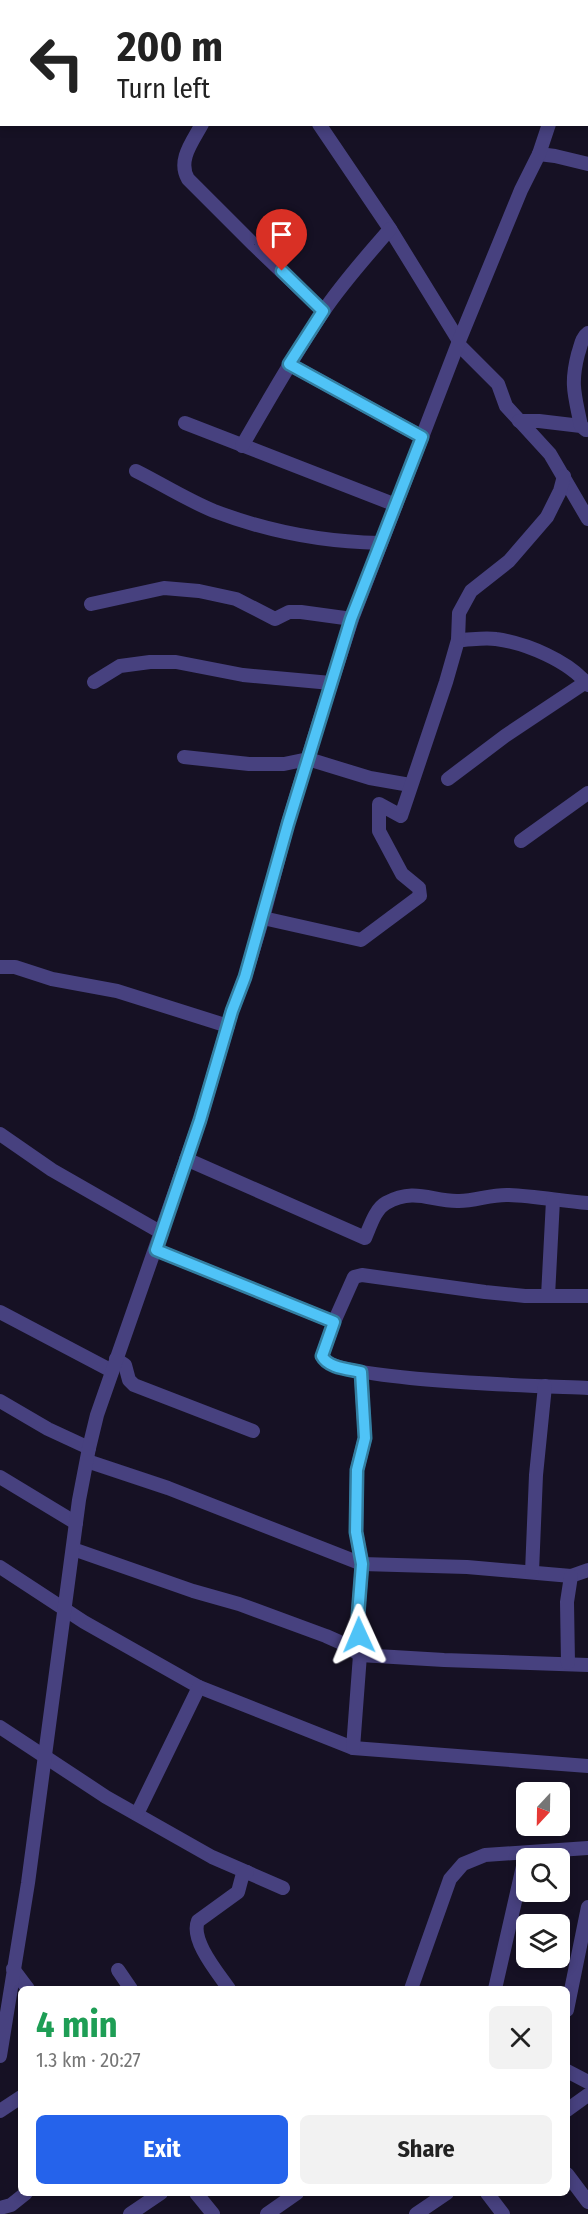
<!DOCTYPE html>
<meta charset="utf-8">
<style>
:root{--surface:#fff;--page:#f2f2f2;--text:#222;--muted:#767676;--accent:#2563eb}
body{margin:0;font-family:"Fira Sans Condensed",sans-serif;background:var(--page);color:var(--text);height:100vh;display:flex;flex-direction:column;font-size:22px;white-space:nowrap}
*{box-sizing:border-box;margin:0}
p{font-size:20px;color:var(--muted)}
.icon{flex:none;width:33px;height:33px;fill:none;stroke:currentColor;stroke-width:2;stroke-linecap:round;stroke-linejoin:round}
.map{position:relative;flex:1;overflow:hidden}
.details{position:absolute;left:18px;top:1986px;width:552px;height:210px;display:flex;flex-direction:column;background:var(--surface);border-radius:9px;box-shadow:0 3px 9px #0003}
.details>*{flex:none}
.top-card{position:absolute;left:0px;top:0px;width:588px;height:126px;box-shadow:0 3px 9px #0003;background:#fff;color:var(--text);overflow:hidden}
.needle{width:39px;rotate:202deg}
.fabs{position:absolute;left:516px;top:1782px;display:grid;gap:12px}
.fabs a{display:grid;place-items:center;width:54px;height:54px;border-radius:9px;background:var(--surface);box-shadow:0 3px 9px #0003;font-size:30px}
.pin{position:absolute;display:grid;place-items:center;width:51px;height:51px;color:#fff;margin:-62px -26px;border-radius:50% 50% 50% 0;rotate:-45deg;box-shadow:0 0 6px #0007}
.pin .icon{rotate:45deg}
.me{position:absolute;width:66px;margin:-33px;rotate:359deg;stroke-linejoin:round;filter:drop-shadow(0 0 4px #0008)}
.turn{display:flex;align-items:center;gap:21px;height:126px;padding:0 18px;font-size:27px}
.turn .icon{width:78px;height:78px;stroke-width:2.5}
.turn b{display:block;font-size:42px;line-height:51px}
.round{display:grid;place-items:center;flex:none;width:63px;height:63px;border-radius:9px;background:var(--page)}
.headline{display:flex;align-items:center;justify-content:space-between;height:102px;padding:0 18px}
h1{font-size:36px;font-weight:700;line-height:45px;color:#1e9e55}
.action{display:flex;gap:12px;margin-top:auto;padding:12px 18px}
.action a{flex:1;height:69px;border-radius:9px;background:var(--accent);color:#fff;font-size:24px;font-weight:700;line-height:69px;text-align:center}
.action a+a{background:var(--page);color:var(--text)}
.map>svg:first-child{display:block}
</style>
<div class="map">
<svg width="588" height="2214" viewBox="0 0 588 2214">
<rect width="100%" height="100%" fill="#161124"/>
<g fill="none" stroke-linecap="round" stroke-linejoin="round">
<!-- minor -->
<g stroke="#47417f" stroke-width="14">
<polyline points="238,0 239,2"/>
<polyline points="584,0 588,1"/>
<polyline points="586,33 588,29"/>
<polyline points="586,62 588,62"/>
<path d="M202,124C193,141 177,160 188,179L254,245L323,311"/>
<polyline points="319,124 390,229 459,341"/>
<polyline points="539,154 555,156 588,164"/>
<polyline points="458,344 498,384 506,406 550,454 588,519"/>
<polyline points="289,364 422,437"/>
<polyline points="519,421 539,421 581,426 586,430"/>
<polyline points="185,423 396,505"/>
<path d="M581,426C575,395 570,385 578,354C581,346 581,338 588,333"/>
<path d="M242,446C268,401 294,355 323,312C343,282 367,256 390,229"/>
<path d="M136,471C162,484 187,500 214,511C269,532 322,542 380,543"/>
<polyline points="91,604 164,588 199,591 236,599 275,619 289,612 301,612 352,619"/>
<path d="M458,640C470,640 484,637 496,639C526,643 569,661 588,685"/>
<polyline points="94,682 120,666 150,662 176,662 243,675 331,683"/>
<polyline points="184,757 249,764 284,764 308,759 370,778 410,785"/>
<polyline points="448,779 505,736 586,682"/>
<polyline points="521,841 588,793"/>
<polyline points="263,918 361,940 420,896 419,888 402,874 379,831 379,804 401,816 446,682 458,640 459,613 471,591 509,561 547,517 560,491 564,476"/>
<polyline points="0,967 15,967 52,979 117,991 228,1026"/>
<polyline points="0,1134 52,1170 162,1233"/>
<path d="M186,1159L365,1238C370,1227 375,1209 386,1203C416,1187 432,1202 459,1201C476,1201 492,1194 509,1195C535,1196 562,1201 588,1203"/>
<polyline points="156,1250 334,1322"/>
<polyline points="548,1296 553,1200"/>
<path d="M588,1296H525L485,1292L362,1275L354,1277L334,1322L322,1356C333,1382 552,1386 588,1388"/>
<polyline points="0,1312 112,1371"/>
<polyline points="116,1359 125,1365 129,1380 134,1385 253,1431"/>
<polyline points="0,1401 48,1429 89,1448"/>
<polyline points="87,1461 168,1488 362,1564 467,1567 571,1576 588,1570"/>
<polyline points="0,1477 76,1523"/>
<polyline points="73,1549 193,1591 239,1604 326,1636 344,1644 360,1655 444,1660 588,1665"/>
<polyline points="0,1567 84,1622 199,1687 353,1748 588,1766"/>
<polyline points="532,1572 536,1475 545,1386"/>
<polyline points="568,1663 567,1602 571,1576"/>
<polyline points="0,1727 106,1797 212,1857 283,1888"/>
<polyline points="353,1748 360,1655 358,1615 362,1564 356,1532 357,1470 365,1438 361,1373"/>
<polyline points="137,1814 199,1687"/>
<polyline points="13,1969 28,1989"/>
<polyline points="118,1970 131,1989"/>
<path d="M229,1989C218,1973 190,1940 198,1921L238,1892L242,1877L247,1872"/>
<polyline points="411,1989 450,1879 463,1864 485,1855 588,1848"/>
<polyline points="495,1989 526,1853"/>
<polyline points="567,2010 588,1907"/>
<polyline points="0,2056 28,1883 79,1500 89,1448 97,1415 200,1120 232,1011 245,977 264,914 288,823 318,725 352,619 459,341 521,190 539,154 549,124"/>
<polyline points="567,2071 588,2082"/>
<polyline points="567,2110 588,2095"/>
<polyline points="0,2111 21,2097"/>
<polyline points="567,2174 588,2202"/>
<polyline points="196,2193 213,2214"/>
<polyline points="487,2193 503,2214"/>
<polyline points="0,2208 11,2205 26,2193"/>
<polyline points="130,2214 161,2193"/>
<polyline points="267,2214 297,2193"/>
<polyline points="416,2214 447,2193"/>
</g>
</g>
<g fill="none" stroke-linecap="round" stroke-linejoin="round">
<defs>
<path id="route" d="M282,271L323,311L289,364L422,437L351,619L288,824L245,977L232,1011L200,1120L156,1250L334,1322L322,1356C328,1368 348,1369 361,1372L365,1438L357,1470L356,1532L362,1564L358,1615L359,1635"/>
</defs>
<!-- route casing -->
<use href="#route" stroke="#337fa1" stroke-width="15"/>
<!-- route -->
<use href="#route" stroke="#4fc3f7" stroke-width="10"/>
</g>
</svg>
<div class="fabs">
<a><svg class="needle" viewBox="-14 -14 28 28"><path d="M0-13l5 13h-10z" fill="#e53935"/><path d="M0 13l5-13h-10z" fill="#767676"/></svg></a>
<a><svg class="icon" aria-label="search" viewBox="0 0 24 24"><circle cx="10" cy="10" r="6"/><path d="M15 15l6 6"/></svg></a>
<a><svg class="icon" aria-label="layers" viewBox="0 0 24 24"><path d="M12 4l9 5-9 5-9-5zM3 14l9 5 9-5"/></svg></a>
</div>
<div class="pin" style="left:282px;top:271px;background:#d93025"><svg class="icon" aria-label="arrive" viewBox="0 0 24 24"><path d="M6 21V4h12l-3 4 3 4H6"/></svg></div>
<svg class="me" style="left:359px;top:1635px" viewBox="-20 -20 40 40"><path d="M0-17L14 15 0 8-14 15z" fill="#4fc3f7" stroke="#fff" stroke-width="4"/></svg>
<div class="top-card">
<div class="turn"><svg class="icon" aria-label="left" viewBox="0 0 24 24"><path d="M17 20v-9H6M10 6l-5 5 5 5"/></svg><div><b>200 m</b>Turn left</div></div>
</div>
<section class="details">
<div class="headline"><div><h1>4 min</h1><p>1.3 km · 20:27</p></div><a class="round"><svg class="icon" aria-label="close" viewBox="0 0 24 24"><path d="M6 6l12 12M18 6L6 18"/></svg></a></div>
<div class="action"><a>Exit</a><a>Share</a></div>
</section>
</div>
